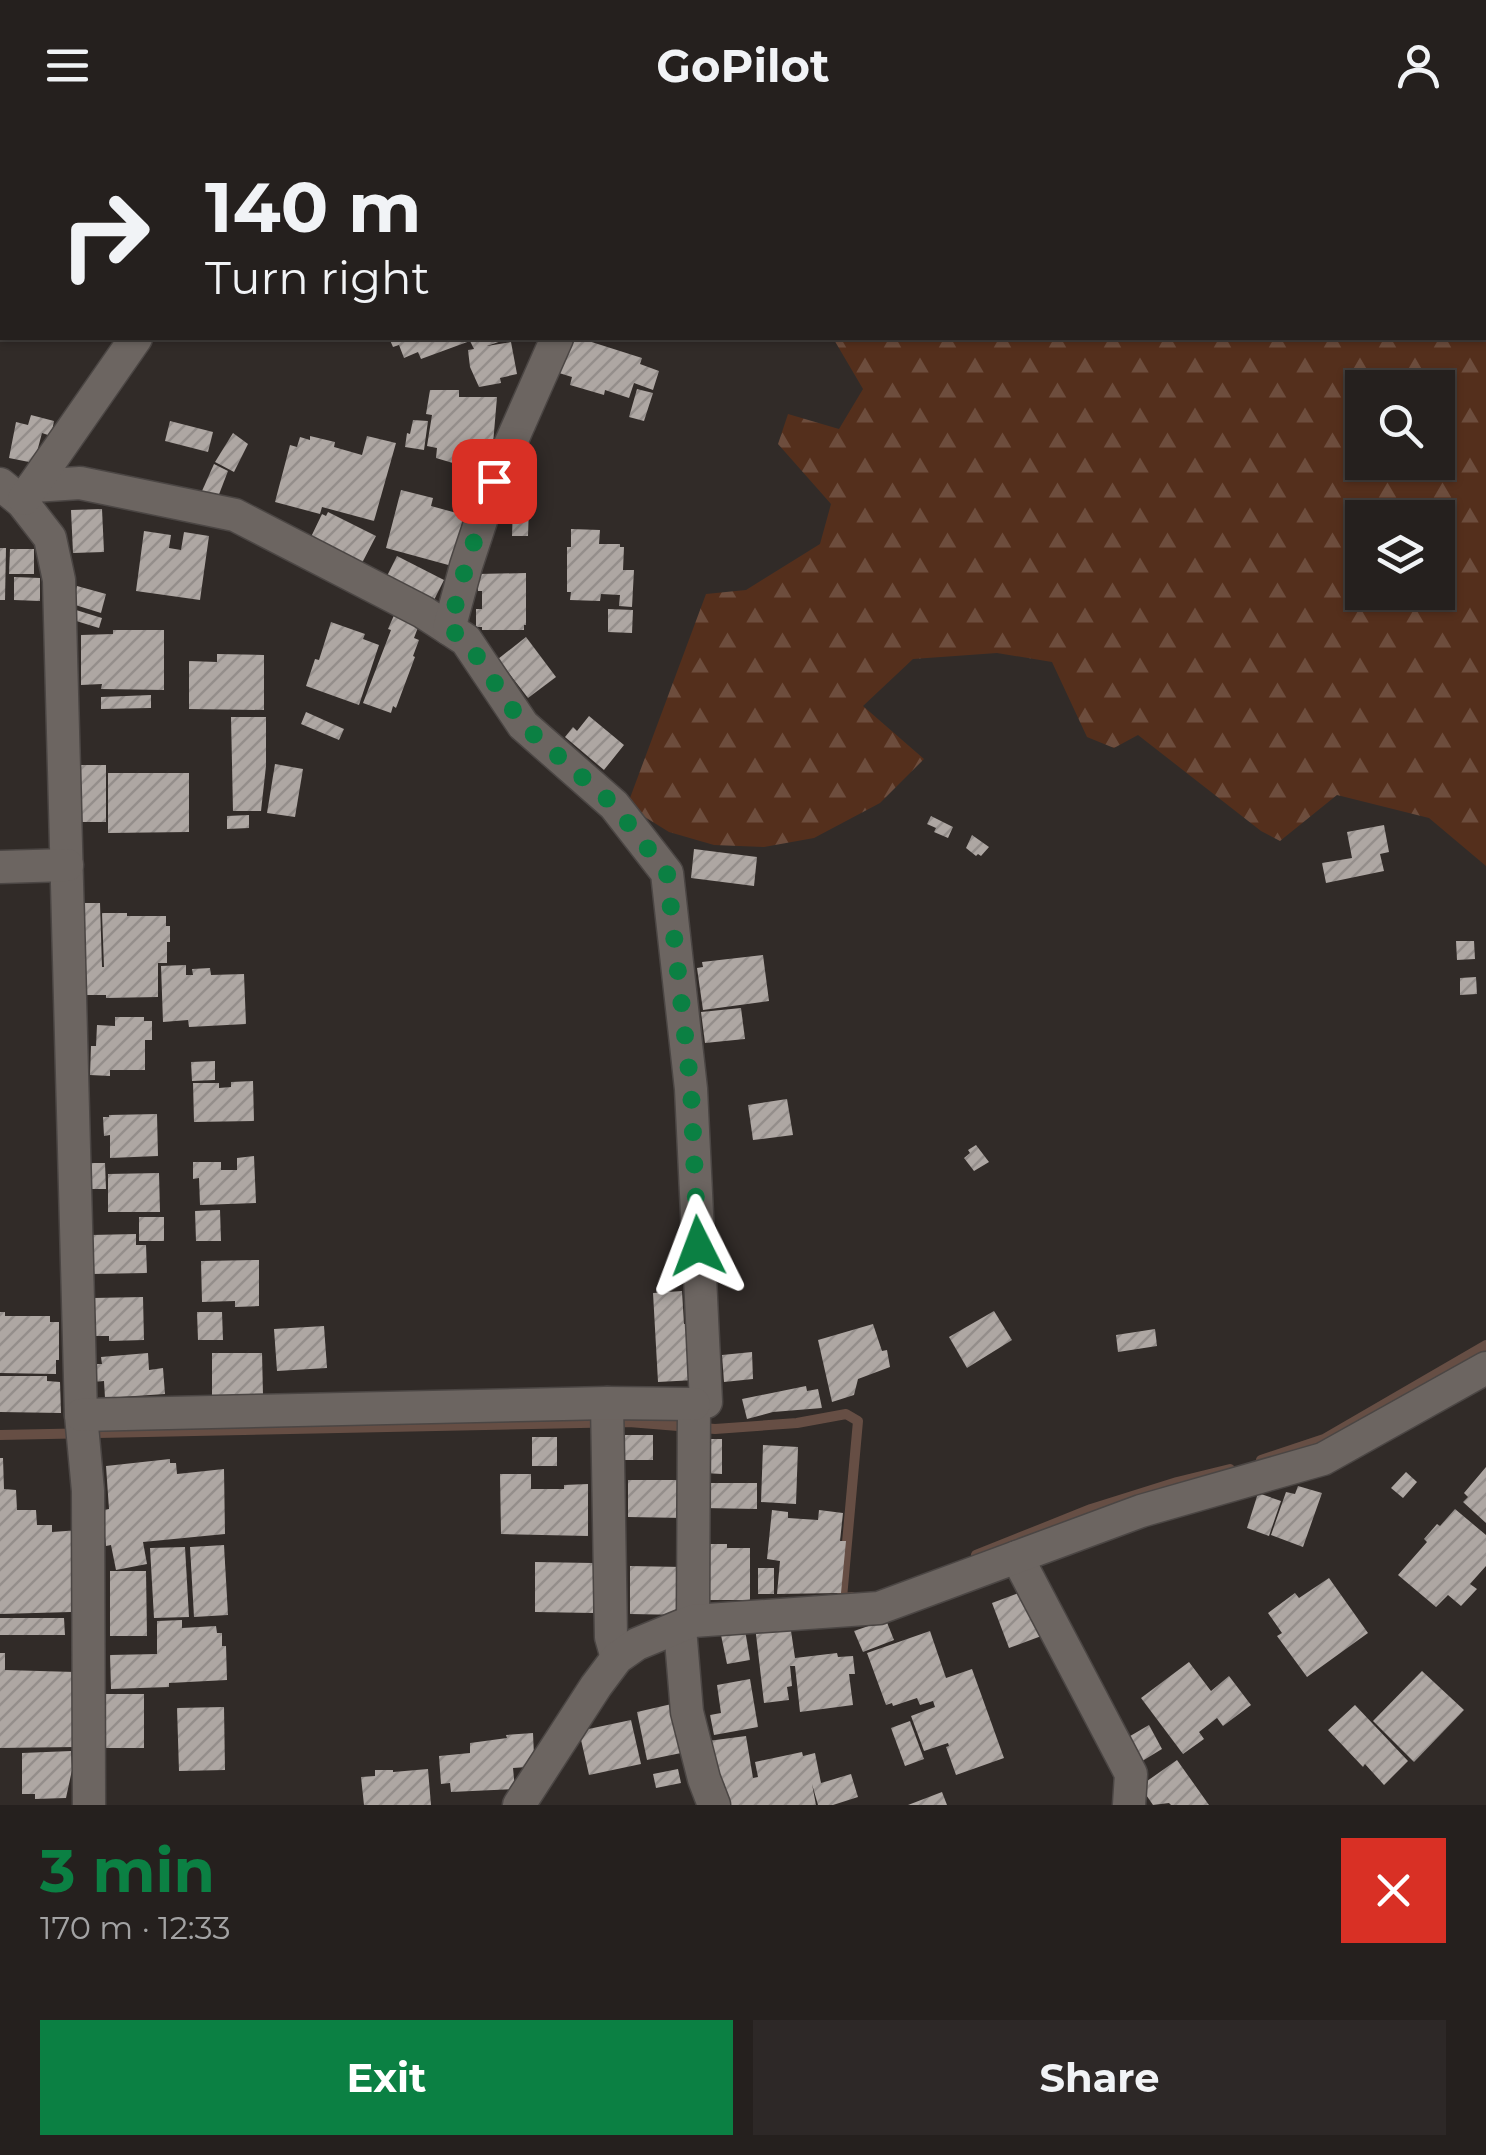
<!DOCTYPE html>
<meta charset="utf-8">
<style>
:root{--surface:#25201e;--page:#2d2827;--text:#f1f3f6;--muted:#a3a3a4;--line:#423e3c;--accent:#0b8043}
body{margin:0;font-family:Montserrat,sans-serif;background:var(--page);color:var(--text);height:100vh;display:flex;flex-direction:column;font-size:38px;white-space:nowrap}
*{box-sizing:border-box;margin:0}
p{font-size:32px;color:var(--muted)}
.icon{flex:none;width:55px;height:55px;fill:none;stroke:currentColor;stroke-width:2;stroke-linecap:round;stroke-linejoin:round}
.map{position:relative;height:1675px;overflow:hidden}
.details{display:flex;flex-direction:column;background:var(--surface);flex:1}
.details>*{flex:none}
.banner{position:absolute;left:0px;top:0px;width:1488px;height:210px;box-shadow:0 2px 8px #0004,0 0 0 2px var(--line);background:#25201e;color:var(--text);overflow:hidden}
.buttons{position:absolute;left:1345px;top:240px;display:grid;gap:20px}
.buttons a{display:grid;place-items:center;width:110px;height:110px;border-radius:0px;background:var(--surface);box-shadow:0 2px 8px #0004,0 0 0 2px var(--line);font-size:50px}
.pin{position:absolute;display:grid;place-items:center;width:85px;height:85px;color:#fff;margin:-42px;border-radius:20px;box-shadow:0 5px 15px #0006}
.me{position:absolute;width:110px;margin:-55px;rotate:357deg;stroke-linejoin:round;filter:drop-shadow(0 0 8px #0008)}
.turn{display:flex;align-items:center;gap:35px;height:210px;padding:0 40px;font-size:45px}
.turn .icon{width:130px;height:130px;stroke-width:2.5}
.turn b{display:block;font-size:70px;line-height:85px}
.round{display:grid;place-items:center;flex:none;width:105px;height:105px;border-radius:0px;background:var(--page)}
.overview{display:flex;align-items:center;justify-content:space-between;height:170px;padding:0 40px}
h1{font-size:60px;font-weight:700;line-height:75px;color:var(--accent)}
.button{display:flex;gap:20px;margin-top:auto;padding:20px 40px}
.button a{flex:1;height:115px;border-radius:0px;background:var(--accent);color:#fff;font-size:40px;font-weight:700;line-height:115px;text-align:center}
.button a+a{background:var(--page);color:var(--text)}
header{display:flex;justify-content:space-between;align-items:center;height:130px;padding:0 40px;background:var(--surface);font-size:45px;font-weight:700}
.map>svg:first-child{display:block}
</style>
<header><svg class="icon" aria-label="menu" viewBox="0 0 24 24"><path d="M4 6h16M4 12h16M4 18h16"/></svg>GoPilot<svg class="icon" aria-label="person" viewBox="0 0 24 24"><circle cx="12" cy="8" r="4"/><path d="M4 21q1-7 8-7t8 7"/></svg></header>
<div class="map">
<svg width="1486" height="1675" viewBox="0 0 1486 1675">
<defs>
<pattern id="forest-firs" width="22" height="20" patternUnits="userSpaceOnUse" patternTransform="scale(2.5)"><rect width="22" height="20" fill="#542f1c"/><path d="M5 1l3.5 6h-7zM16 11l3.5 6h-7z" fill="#6d4d3d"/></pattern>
<pattern id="building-hatch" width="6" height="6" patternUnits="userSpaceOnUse" patternTransform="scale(2.5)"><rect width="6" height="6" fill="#aea7a3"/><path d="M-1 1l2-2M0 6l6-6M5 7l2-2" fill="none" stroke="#948e8b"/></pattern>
</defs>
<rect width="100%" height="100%" fill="#312b28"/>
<!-- forest -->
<path fill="url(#forest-firs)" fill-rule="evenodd" d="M740,0H1486V736L1429,688L1337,665L1280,711L1261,701L1138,605L1114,618L1087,607L1052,532L997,523L913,529L863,576L924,629L880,673L814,708L764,717L714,715L669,702L627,676L706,464L746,460L820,414L831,374L778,314L788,284L839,299L863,259L833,208H1485V2H741ZM1362,258H1438V332H1362ZM1362,388H1438V462H1362Z"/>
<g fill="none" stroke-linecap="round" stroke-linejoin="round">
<!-- stream -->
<g stroke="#664e44" stroke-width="10">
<polyline points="0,1305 629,1292 715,1299 797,1293 846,1284 858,1291 842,1468 852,1467"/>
<polyline points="1261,1330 1324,1309 1486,1215"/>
<polyline points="976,1425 1091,1379 1177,1352 1230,1339"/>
</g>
</g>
<!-- building -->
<g fill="url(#building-hatch)">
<polygon points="389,208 510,208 487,216 511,212 517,244 500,248 501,253 479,257 470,237 468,220 474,219 470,211 421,229 418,222 404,228 399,215 393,217"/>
<polygon points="571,208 579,208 642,228 640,234 659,241 653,260 634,253 629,268 605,260 604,265 570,255 572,247 559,243"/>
<polygon points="637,259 653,263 644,291 629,287"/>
<polygon points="430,260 459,260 459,267 497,267 492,326 483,342 436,328 437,318 427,316 432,285 426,284"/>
<polygon points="31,285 54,291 51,306 42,303 34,333 9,328 16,292 28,295"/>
<polygon points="413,290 428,291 424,320 405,317 407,303 410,304"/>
<polygon points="170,291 213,302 208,322 165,311"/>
<polygon points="233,303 248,314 234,342 215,332"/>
<polygon points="310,306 335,312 334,317 362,325 367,306 396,313 374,391 322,377 320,384 275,372 290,315 297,317 300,307 310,310"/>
<polygon points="214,334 228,341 218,367 202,361"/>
<polygon points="401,360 433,368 431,376 464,385 452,436 386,418"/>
<polygon points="513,375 529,375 528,406 512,406"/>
<polygon points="102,379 104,422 73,423 71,380"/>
<polygon points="328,382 376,406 361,435 310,409 322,384 326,386"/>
<polygon points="571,399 600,400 599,414 620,414 620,417 624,417 623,440 634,440 632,477 619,476 620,465 601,464 600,471 570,470 571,462 567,462 567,417 571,417"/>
<polygon points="144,401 171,405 169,418 181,420 184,402 209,406 200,470 136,461"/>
<polygon points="0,418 6,418 5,470 0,470"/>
<polygon points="10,419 34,419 34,444 9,444"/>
<polygon points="397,426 444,450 433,472 386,448"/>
<polygon points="526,443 526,495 524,495 524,500 482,500 482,497 476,497 476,479 482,479 482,461 478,461 478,444"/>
<polygon points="14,447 40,448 40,471 14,470"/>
<polygon points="77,456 106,464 101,483 72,474"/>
<polygon points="608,479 633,480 632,503 608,502"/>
<polygon points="76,480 102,488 99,498 73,490"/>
<polygon points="395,483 420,492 414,508 419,510 413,526 415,527 396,578 393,576 391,583 363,573 391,500 388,499"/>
<polygon points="331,492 365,504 363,509 379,515 359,575 306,556 315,529 319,530"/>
<polygon points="113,500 164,500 164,560 101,559 102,554 81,555 81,505 113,504"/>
<polygon points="526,507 556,547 528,568 498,529"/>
<polygon points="217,524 264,525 264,580 189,579 189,531 217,532"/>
<polygon points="151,565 151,578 101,579 101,567"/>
<polygon points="306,582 344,599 339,610 301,594"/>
<polygon points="589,586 624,615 604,640 565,607 573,597 577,601"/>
<polygon points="231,587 266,587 266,636 261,681 233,681"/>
<polygon points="275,634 303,639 295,687 267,683"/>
<rect x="79" y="635" width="27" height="57"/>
<polygon points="108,643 189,643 189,702 108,703"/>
<polygon points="249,685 249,698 227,699 227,686"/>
<polygon points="931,686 953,697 948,708 934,702 936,698 927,694"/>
<polygon points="1384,695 1389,722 1380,724 1384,741 1326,753 1322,733 1352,728 1347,702"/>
<polygon points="972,705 989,717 981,726 978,724 976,726 966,718"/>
<polygon points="694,719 757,727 754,756 691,748"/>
<polygon points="77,773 100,773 102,837 104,837 102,783 127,783 127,786 166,786 166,796 170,796 170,812 167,812 167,833 158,833 158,867 106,868 106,865 81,865"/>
<polygon points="1456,811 1474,811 1475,829 1457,830"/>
<polygon points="763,825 769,871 703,880 697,838 703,837 702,832"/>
<polygon points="186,835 186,845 193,845 192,839 210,838 211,845 244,844 246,894 189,897 188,890 163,892 161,836"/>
<polygon points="1476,847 1477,864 1460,865 1460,848"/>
<polygon points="741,878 745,909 705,913 701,882"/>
<polygon points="115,887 144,887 144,891 152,891 152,910 145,910 145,940 110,940 110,946 90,945 91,916 96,916 97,895 115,896"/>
<polygon points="215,931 215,950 192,951 191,932"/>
<polygon points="253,951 254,991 194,992 193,953 219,953 219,958 231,957 231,952"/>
<polygon points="787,969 793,1005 753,1010 748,975"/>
<polygon points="157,984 158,1026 110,1028 110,1005 104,1006 103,987 109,987 109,985"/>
<polygon points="976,1015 989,1032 974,1041 964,1028 970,1023 968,1020"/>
<polygon points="254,1026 256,1073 200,1075 199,1048 193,1049 193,1032 221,1032 221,1040 237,1040 237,1028"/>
<polygon points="87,1033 105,1033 106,1059 88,1059"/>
<polygon points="159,1043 160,1082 108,1082 108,1044"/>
<polygon points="220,1080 221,1111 196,1111 195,1081"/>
<rect x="139" y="1087" width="25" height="24"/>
<polygon points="136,1104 136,1115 146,1115 147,1143 91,1144 91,1105"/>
<polygon points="259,1130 259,1176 235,1177 235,1171 202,1172 201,1131"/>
<polygon points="682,1161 684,1194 692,1194 695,1250 658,1252 653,1163"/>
<polygon points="143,1167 144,1210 109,1211 109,1206 95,1206 93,1168"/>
<polygon points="994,1181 1012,1210 967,1238 949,1207"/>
<polygon points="0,1182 5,1182 5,1186 50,1186 50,1192 59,1192 59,1230 56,1230 56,1244 0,1243"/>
<polygon points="197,1182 222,1182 223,1210 198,1210"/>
<polygon points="873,1194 882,1221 887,1220 890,1237 858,1249 854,1265 832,1272 818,1210"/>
<polygon points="324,1196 327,1238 277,1241 274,1199"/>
<polygon points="1155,1199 1157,1216 1118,1222 1116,1205"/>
<polygon points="752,1222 753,1249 724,1252 722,1225"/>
<polygon points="148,1223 149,1240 163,1238 165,1264 105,1268 104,1251 93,1252 91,1234 102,1234 101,1227"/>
<polygon points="212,1223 262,1223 263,1265 212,1267"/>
<polygon points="0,1246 47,1246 47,1251 60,1252 61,1283 0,1282"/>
<polygon points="806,1256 807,1261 818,1259 822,1278 773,1282 747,1289 742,1269"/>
<polygon points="624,1305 653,1305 653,1330 625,1330"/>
<rect x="532" y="1307" width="25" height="29"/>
<polygon points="704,1309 722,1309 722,1344 704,1343"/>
<polygon points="763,1315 798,1317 796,1374 761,1372"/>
<polygon points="0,1328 3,1328 4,1359 16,1360 17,1380 36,1380 37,1395 52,1395 52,1402 80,1400 79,1461 72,1461 71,1482 0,1484"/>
<polygon points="170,1329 170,1333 176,1333 177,1344 224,1339 225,1404 143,1412 147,1434 116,1440 111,1415 106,1416 103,1389 104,1380 109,1379 106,1336"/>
<polygon points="1486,1337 1486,1393 1463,1372 1468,1367 1464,1363"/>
<polygon points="1406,1342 1417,1352 1403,1368 1391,1358"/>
<polygon points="500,1344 531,1344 531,1359 564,1359 564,1355 588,1354 588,1406 501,1404"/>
<polygon points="628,1350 685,1350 684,1388 628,1387"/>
<polygon points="703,1353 757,1353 757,1379 703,1378"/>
<polygon points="1298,1356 1322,1363 1303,1417 1271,1405 1286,1362 1295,1364"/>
<polygon points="1258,1363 1281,1371 1269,1406 1247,1398"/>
<polygon points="1455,1379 1486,1405 1486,1436 1470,1454 1477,1459 1461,1476 1448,1465 1436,1477 1398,1445 1427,1412 1424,1409 1437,1394 1440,1396"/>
<polygon points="772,1380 788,1382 788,1388 818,1390 819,1380 843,1383 840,1411 846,1411 841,1463 777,1464 780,1431 767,1429"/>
<polygon points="709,1414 727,1414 727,1418 750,1418 750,1470 705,1470"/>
<polygon points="224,1415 228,1485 194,1487 190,1417"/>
<polygon points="185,1417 189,1487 154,1488 150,1418"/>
<polygon points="535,1432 593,1433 593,1483 535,1482"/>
<polygon points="630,1436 683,1437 683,1485 630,1484"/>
<rect x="758" y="1438" width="16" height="26"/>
<polygon points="110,1441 146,1441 147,1506 110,1506"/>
<polygon points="1329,1448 1368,1503 1307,1547 1277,1506 1282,1503 1268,1483 1295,1463 1299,1468"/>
<polygon points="1024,1461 1044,1505 1009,1518 992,1473"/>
<polygon points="0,1488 64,1488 65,1505 0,1505"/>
<polygon points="182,1490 182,1498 216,1496 217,1503 222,1503 222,1516 226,1516 227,1550 169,1553 169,1557 111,1559 110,1525 157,1524 157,1491"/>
<polygon points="886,1490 894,1510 863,1522 854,1501"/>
<polygon points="790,1494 795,1528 837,1523 838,1527 853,1526 855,1544 849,1544 853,1575 800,1582 795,1536 790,1536 792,1556 787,1557 789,1570 764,1573 755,1496"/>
<polygon points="745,1500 750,1530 727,1534 721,1505"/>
<polygon points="930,1501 946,1548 972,1539 1004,1628 956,1645 946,1617 949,1616 948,1613 924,1621 911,1586 935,1577 933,1571 920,1575 917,1568 893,1576 892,1573 886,1575 867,1523"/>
<polygon points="0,1523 5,1523 5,1540 75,1542 76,1617 0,1618"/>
<polygon points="1189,1532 1211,1561 1229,1546 1251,1575 1223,1596 1217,1588 1199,1602 1204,1609 1183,1624 1141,1568"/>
<polygon points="1422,1541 1464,1580 1414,1632 1373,1591"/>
<polygon points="750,1549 758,1597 714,1605 710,1585 721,1583 717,1555"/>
<rect x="100" y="1564" width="44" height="54"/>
<polygon points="676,1573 686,1622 647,1630 637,1582"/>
<polygon points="1355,1575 1408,1631 1384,1655 1365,1634 1363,1637 1328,1600"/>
<polygon points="224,1577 225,1640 179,1641 177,1578"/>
<polygon points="631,1590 641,1634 589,1645 579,1601"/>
<polygon points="910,1591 924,1629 905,1636 891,1598"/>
<polygon points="1149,1595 1162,1619 1139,1633 1125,1609"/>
<polygon points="533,1603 534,1626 527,1637 513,1638 515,1659 451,1662 450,1653 441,1654 439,1626 470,1623 470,1613 507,1608 506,1605"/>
<polygon points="746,1606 753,1648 758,1647 755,1632 802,1622 803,1626 815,1623 821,1653 851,1644 858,1667 833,1675 818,1675 812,1654 816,1675 729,1675 724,1653 721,1653 708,1611"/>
<polygon points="71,1621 72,1640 66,1668 35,1669 35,1664 22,1664 22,1623"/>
<polygon points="1177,1630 1209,1675 1171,1675 1169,1673 1153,1675 1140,1656"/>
<polygon points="428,1639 431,1675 364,1675 361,1647 375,1646 375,1640 393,1640 393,1642"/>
<polygon points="678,1639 681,1653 656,1658 653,1644"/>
<polygon points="942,1662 947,1675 908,1675"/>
</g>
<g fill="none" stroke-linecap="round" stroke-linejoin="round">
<defs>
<g id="street">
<polyline points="132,0 133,2"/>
<polyline points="291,2 293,0"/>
<polyline points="608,2 608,0"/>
<polyline points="0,354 22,372 50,408 59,450 81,1285 88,1361 89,1675"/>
<polyline points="33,356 80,353 235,385 423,482 466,510 523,595 614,675 667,743 691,959 706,1272 694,1274 693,1491"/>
<polyline points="24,369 136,208"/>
<polyline points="449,499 466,436 494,351 557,208"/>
<polyline points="0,737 67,735"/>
<polyline points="607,1273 611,1507 617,1528"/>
<polyline points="81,1285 607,1273 694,1274"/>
<polyline points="1017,1427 1131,1644 1129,1675"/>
<polyline points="680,1498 687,1582 704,1649 714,1675"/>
<polyline points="519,1675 596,1556 617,1528 637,1514 693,1491 879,1478 1141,1381 1323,1329 1486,1238"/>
</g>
</defs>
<!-- street casing -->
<use href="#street" stroke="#4b4644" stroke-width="35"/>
<!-- street -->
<use href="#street" stroke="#6c6561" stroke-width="32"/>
</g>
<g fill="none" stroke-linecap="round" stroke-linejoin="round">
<!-- route -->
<polyline stroke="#0b8043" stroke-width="18" stroke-dasharray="0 32.4" points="494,351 466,436 449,499 466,510 523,595 614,675 667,743 691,959 698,1116"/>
</g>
</svg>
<div class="buttons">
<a><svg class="icon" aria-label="search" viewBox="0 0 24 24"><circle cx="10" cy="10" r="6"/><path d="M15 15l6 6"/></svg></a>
<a><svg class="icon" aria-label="layers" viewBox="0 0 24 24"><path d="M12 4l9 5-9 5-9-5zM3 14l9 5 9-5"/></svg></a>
</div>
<div class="pin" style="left:494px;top:351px;background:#d93025"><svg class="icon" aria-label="arrive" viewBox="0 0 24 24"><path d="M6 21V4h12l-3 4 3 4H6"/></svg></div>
<svg class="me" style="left:698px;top:1116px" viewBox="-20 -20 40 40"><path d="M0-17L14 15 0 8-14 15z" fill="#0b8043" stroke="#fff" stroke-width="4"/></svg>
<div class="banner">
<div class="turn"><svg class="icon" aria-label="right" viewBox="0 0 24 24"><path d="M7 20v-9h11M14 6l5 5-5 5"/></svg><div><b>140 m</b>Turn right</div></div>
</div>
</div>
<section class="details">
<div class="overview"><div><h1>3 min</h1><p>170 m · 12:33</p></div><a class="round" style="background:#d93025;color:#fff"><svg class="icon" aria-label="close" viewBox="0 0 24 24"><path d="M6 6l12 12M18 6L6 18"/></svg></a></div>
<div class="button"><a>Exit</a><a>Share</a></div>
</section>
